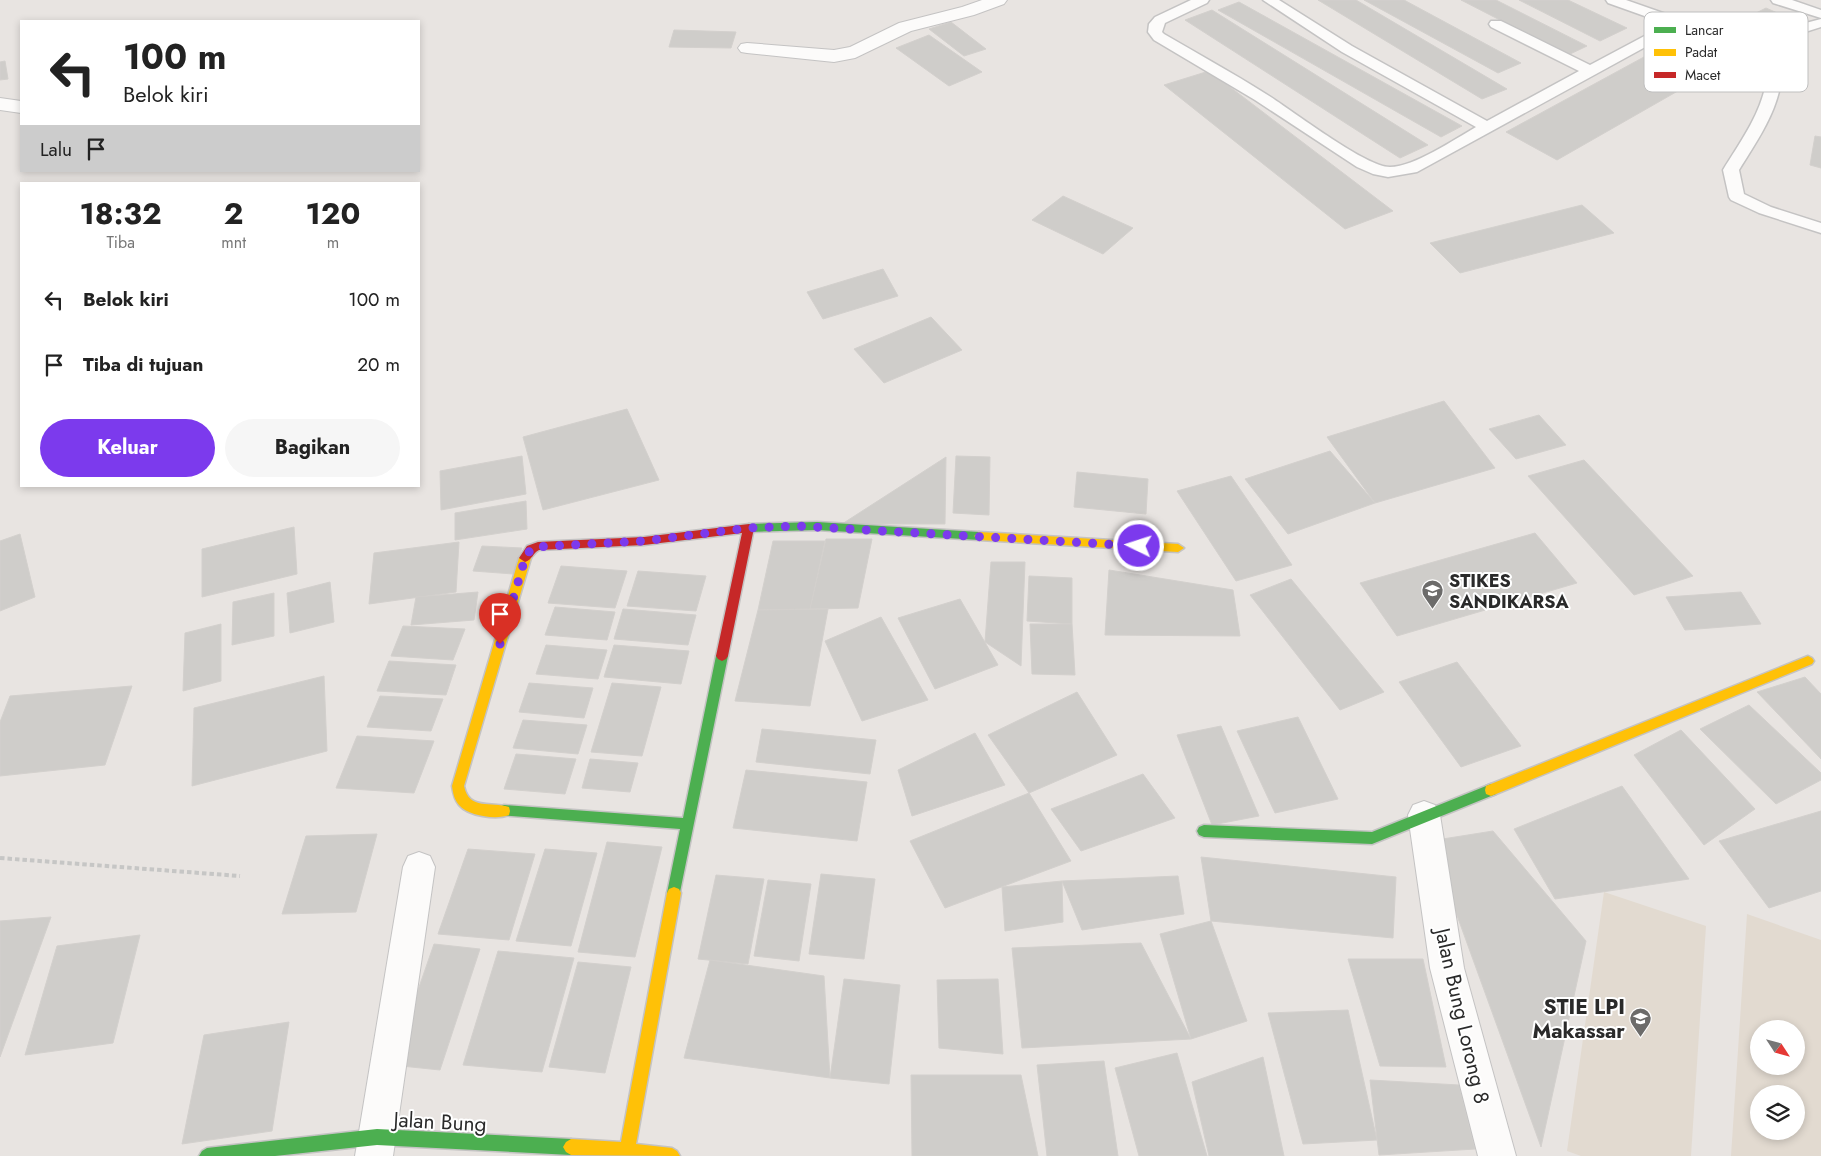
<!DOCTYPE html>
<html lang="id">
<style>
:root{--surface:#fff;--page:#f6f6f6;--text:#222;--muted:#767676;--accent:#7c3aed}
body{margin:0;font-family:Jost,sans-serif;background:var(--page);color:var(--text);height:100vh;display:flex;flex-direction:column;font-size:19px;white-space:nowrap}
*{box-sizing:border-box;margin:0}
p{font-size:16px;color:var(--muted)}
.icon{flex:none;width:28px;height:28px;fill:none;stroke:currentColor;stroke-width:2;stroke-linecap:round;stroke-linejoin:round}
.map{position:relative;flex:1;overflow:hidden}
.side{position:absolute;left:20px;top:182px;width:400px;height:305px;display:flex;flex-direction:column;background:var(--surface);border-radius:0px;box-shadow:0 2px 8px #0003}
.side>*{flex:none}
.banner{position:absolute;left:20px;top:20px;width:400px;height:152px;border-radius:0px;box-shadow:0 2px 8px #0003;background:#fff;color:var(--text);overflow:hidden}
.needle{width:32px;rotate:126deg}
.fabs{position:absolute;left:1750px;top:1020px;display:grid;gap:10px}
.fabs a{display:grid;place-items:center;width:55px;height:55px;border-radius:50%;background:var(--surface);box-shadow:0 2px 8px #0003;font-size:25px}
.pin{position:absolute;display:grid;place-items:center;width:42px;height:42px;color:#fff;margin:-51px -21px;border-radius:50% 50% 50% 0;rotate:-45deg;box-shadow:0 0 5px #0007}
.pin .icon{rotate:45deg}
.me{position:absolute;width:55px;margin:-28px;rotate:274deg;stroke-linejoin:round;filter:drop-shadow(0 0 4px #0008)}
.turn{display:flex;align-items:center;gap:18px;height:105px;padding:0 20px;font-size:22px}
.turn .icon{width:65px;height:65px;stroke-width:2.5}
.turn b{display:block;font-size:35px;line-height:42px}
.then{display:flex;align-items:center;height:48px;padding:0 20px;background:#0003;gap:10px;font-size:19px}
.eta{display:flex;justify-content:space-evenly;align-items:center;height:85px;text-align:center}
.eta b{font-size:30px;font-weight:700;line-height:35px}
.cta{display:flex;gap:10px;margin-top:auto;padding:10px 20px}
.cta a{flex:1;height:58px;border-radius:30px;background:var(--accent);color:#fff;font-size:20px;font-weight:700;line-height:58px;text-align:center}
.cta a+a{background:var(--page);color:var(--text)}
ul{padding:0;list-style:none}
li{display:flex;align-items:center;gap:15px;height:65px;padding:0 20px}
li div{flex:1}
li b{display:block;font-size:19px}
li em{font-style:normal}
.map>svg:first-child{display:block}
</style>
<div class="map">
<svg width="1821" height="1156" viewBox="0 0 1821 1156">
<rect width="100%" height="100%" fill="#e8e4e1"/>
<!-- education -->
<g fill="#e2dad0" fill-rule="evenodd">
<polygon points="1604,892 1706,926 1691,1156 1581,1156 1567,1151"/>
<path d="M1747,914L1821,940V1156H1731ZM1759,1029H1796V1066H1759ZM1759,1094H1796V1131H1759Z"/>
</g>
<!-- building -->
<g fill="#cfcdca" stroke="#d3d0cd">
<polygon points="1318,0 1356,0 1507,89 1482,99"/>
<polygon points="1364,0 1404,0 1521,63 1498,73"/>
<polygon points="1461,0 1496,0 1587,46 1568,55"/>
<polygon points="1519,0 1568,0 1627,28 1600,41"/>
<polygon points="1239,2 1462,126 1441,137 1218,10"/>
<polygon points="1766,8 1798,22 1772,36 1740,21"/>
<polygon points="1212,10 1428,145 1400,158 1185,20"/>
<polygon points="951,22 986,49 964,56 929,29"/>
<polygon points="674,30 736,32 731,48 669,47"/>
<polygon points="1688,33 1739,56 1557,160 1506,132"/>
<polygon points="929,35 982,72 949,86 896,48"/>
<polygon points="5,61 8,79 0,80 0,62"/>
<polygon points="1209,71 1393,211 1345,229 1164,85"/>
<polygon points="1815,136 1821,137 1821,168 1810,165"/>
<polygon points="1063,196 1133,228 1103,254 1032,220"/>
<polygon points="1582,205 1614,233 1460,273 1430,243"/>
<polygon points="883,269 898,296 823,319 807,292"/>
<polygon points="931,317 962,350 884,383 854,349"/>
<polygon points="1444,401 1495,468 1375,503 1327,437"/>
<polygon points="627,409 659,480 543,510 523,437"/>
<polygon points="1539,415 1566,445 1516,459 1489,429"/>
<polygon points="1330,451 1375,503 1288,534 1245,479"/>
<polygon points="522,456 526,494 441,510 440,471"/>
<polygon points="956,456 990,457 989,515 953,513"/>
<polygon points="946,457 945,524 842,524"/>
<polygon points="1584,460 1693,576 1634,595 1528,476"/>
<polygon points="1077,472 1148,479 1146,514 1074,507"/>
<polygon points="1231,476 1292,565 1236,581 1177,491"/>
<polygon points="526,501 527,529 455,540 455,513"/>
<polygon points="294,527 297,574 202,597 202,549"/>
<polygon points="1535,533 1577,583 1397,636 1360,583"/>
<polygon points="20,534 35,597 0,611 0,541"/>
<polygon points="826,539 872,539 858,608 810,609"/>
<polygon points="773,541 825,541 810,609 758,610"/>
<polygon points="459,542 456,592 369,604 374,553"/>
<polygon points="482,546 522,548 513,574 473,571"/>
<polygon points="991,562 1025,562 1021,666 985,642"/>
<polygon points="561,566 627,571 615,608 548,603"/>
<polygon points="1109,570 1233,590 1240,636 1105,635"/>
<polygon points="638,571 706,576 696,611 627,606"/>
<polygon points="1029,576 1072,578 1072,624 1027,621"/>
<polygon points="1291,579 1384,692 1340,710 1250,595"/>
<polygon points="330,582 334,622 290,633 287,593"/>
<polygon points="478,592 474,620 411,625 416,597"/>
<polygon points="1741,592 1761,624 1685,630 1666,597"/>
<polygon points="274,593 274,636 232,645 233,602"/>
<polygon points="960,599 998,665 935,689 898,618"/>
<polygon points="555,607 615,612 607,640 545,635"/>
<polygon points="623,609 696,615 688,645 614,639"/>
<polygon points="828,609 810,706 735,701 758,610"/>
<polygon points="881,617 928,700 862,721 825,641"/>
<polygon points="221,624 221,681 183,691 185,633"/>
<polygon points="1030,624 1072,624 1075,675 1032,674"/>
<polygon points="403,626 465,629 453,660 391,656"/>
<polygon points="546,645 607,650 598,679 536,674"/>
<polygon points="614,645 689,651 681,684 604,677"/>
<polygon points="389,661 456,665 446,695 377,691"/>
<polygon points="1457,662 1521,746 1461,767 1399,682"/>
<polygon points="324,676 327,751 192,786 194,708"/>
<polygon points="1805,677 1821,694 1821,759 1757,692"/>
<polygon points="529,683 593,688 584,718 519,712"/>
<polygon points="612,683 661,687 642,756 591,752"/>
<polygon points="132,686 105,765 0,776 0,722 10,696"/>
<polygon points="1077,692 1117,755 1029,793 988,735"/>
<polygon points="380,696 443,699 431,731 367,727"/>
<polygon points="1749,705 1821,773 1821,780 1776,804 1700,729"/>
<polygon points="1298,717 1338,799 1275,813 1237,731"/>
<polygon points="523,720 587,725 578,754 513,748"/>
<polygon points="1221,726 1259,816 1212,825 1177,735"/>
<polygon points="762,729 876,740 870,774 756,762"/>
<polygon points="1681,730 1755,809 1704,845 1634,755"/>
<polygon points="975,733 1005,785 912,816 898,770"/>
<polygon points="357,736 434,741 414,793 336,788"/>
<polygon points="516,754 576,759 565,794 504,789"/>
<polygon points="590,759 638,763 630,792 582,788"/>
<polygon points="746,770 867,782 857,841 733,828"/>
<polygon points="1143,774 1175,818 1081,851 1051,809"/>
<polygon points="1622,786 1689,879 1555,899 1514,829"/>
<polygon points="1029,793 1071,861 945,908 910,841"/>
<polygon points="1821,811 1821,891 1769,908 1719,841"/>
<polygon points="1493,831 1586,941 1541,1147 1430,841"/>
<polygon points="377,834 356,912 282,914 306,836"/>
<polygon points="607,842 662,847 635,957 578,952"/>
<polygon points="468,849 535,854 509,940 438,934"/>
<polygon points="545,849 597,853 571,946 516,941"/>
<polygon points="1201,857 1396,877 1393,938 1211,921"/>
<polygon points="821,874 875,879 864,959 809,954"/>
<polygon points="716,875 764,879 748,964 698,959"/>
<polygon points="1178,876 1184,914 1082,930 1062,881"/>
<polygon points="768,880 811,884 799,961 754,956"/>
<polygon points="1062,881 1063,922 1005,931 1002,887"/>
<polygon points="51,917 0,1057 0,921"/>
<polygon points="1211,921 1247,1021 1191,1039 1160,934"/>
<polygon points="140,935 113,1043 25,1055 57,946"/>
<polygon points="1141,943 1191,1039 1022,1048 1012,948"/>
<polygon points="434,944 480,949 440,1070 392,1065"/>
<polygon points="498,951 574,958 542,1072 463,1065"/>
<polygon points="1348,959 1423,959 1446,1067 1380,1066"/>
<polygon points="710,960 824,976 830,1078 684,1058"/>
<polygon points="578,962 631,967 605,1073 549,1067"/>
<polygon points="844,979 900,985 889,1084 830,1078"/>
<polygon points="998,979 1003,1054 939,1048 937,980"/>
<polygon points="1348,1010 1377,1140 1303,1144 1268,1013"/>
<polygon points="289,1022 272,1131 182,1144 204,1035"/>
<polygon points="1177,1053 1207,1156 1139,1156 1115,1068"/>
<polygon points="1263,1057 1284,1156 1209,1156 1192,1082"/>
<polygon points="1104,1061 1118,1156 1047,1156 1037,1065"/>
<polygon points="911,1075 1021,1075 1038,1156 912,1156"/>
<polygon points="1370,1080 1459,1085 1475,1149 1379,1155"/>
</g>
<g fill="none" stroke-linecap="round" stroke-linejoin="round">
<defs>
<g id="lane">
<path d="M1191,0H1209L1207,3L1165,23L1162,32L1164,34C1198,54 1233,73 1266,94C1292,110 1365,167 1390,167C1414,167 1455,139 1476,127L1342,52L1263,0H1279L1352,46L1487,121L1579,71L1491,27L1489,24L1491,21H1501L1590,65L1667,24L1608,3L1606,0H1626L1683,20L1774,42L1798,25L1821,19V27L1802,33L1784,48C1782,61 1782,74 1780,87C1774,117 1755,144 1739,170L1744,194L1771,207L1821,223V233L1759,213L1731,200L1729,197L1723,170C1739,144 1758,118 1765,88C1768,75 1768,62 1770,49L1680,28L1417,172L1388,177L1373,174L1357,167L1255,100L1154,40L1148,32L1149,24L1155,17Z"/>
<polygon points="1771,0 1792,0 1821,10 1821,18 1773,3"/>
</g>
<g id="street">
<polygon points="982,0 1007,0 1004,4 974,15 911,31 855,58 834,62 747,53 741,52 738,48 741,44 747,43 834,50 850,47 899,23 962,7"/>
<polygon points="0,98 21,101 21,113 0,110"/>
<polygon points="1424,801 1435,805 1440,815 1464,968 1516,1156 1478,1156 1430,968 1408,815 1413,805"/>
<polygon points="419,852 430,856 435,867 393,1156 355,1156 403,867 408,856"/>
</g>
<g id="fast">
<polygon points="817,522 979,532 984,536 979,540 817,530 749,532 744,528 749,524"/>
<polygon points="722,651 726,653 728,656 679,897 674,899 669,897 667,893 680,829 499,815 498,811 499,807 504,805 683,818 716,656 718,653"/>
<polygon points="1491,784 1496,786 1497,790 1496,794 1372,844 1204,837 1199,835 1197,831 1199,827 1204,825 1372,832"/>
<polygon points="377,1129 571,1139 576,1142 579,1147 576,1152 571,1155 377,1145 275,1156 199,1156 202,1151 207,1148"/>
</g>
<g id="slow">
<polygon points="979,532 1178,544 1184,548 1178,552 979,540 974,536"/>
<path d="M525,554L531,558L464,786C469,811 491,801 509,807L510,811L509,815C496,820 468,816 459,805C454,799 453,793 452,786L519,558Z"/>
<polygon points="1808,656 1812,658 1814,661 1812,664 1496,794 1491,796 1486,794 1485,790 1486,786"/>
<polygon points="674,887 679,889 681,893 636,1144 672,1148 677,1151 680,1156 571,1155 566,1152 563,1147 566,1142 571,1139 621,1142 667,893 669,889"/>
</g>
<path id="jam" d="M749,524L754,528L728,656L726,659L722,661L718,659L716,656L742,533L644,545L539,550C533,553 532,560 525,562L519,558L527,546L538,542L644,537Z"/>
</defs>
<!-- lane casing -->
<use href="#lane" stroke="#c4c3c3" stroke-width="3"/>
<!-- street casing -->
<use href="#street" stroke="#c4c3c3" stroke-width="2"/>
<!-- fast casing -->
<use href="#fast" stroke="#c4c3c3" stroke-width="3"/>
<!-- slow casing -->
<use href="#slow" stroke="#c4c3c3" stroke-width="3"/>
<!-- jam casing -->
<use href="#jam" stroke="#c4c3c3" stroke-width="3"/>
<!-- path -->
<polyline stroke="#c6c6c5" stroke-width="4" stroke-dasharray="4.5 3" stroke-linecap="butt" points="0,858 240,876"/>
<!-- lane -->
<use href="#lane" fill="#fcfbfa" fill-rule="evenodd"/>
<!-- street -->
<use href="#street" fill="#fcfbfa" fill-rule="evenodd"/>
<!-- fast -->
<use href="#fast" fill="#4caf50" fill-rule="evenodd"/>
<!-- slow -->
<use href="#slow" fill="#ffc107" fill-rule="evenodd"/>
<!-- jam -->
<use href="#jam" fill="#c62828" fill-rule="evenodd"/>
</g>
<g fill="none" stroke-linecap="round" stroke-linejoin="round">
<!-- route -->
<polyline stroke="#7c3aed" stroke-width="9" stroke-dasharray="0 16.2" points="500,644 526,555 534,547 644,541 748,528 798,526 1139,546"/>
</g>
<!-- icons -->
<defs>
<symbol id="university-pin" viewBox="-11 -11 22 30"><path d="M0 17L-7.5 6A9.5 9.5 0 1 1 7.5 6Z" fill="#6c6b6a" stroke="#fff"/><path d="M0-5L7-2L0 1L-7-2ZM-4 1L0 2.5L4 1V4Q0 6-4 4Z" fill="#fff"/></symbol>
</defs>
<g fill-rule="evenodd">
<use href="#university-pin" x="1420" y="578" width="25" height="34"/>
<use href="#university-pin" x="1628" y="1006" width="25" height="34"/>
</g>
<g text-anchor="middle" stroke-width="4" stroke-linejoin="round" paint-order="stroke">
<!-- poi labels -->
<g font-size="18" font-weight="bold" fill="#2a2a2a" stroke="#fff" text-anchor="start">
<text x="1449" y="587">STIKES<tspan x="1449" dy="21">SANDIKARSA</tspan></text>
</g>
<!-- near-poi labels -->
<g font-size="21" font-weight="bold" fill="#2a2a2a" stroke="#fff" text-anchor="end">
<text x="1625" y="1014">STIE LPI<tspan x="1625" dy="24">Makassar</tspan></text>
</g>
<!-- near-street labels -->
<g font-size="21" fill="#2a2a2a" stroke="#fff">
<text transform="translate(1462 1016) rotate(77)" y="7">Jalan Bung Lorong 8</text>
<text transform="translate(440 1122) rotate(3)" y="7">Jalan Bung</text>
</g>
</g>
<!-- legend -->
<rect x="1644" y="12" width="164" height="80" rx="8" fill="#fff" stroke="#bfbfbf" stroke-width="1"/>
<rect x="1654" y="27" width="22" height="6" fill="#4caf50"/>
<rect x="1654" y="49" width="22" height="7" fill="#ffc107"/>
<rect x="1654" y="72" width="22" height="6" fill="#c62828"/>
<g font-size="14" fill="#2a2a2a">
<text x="1685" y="35">Lancar</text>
<text x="1685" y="57">Padat</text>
<text x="1685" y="80">Macet</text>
</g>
</svg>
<div class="fabs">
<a><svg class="needle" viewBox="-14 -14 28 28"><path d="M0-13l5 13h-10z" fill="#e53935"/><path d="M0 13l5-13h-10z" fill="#767676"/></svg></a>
<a><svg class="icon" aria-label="layers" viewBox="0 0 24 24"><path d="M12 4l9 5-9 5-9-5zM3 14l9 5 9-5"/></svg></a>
</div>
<div class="pin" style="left:500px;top:644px;background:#d93025"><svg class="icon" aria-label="arrive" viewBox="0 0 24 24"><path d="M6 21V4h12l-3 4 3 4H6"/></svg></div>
<svg class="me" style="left:1139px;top:546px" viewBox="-20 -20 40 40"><circle r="17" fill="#7c3aed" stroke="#fff" stroke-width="3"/><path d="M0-11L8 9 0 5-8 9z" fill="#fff"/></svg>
<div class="banner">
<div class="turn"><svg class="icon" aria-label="left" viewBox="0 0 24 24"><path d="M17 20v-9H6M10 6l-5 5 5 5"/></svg><div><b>100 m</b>Belok kiri</div></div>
<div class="then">Lalu<svg class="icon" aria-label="arrive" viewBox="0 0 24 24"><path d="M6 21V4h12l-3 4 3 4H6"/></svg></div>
</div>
<section class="side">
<div class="eta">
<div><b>18:32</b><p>Tiba</p></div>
<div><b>2</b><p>mnt</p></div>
<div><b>120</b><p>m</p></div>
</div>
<ul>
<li><svg class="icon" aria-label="left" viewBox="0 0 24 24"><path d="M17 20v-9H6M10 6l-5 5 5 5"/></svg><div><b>Belok kiri</b></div><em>100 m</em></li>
<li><svg class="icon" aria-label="arrive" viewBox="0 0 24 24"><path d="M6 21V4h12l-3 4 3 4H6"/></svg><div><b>Tiba di tujuan</b></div><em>20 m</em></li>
</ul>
<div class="cta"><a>Keluar</a><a>Bagikan</a></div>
</section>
</div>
